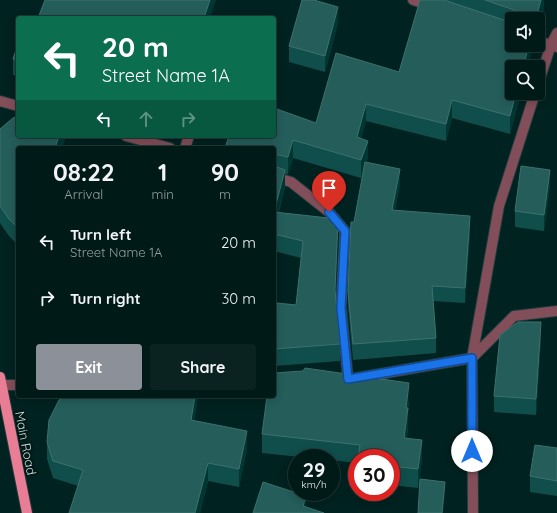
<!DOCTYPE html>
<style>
:root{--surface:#001a18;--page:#0a2321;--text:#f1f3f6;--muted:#95a1a2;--line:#223837;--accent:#8c9099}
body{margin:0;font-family:Quicksand,sans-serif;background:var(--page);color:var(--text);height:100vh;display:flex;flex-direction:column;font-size:15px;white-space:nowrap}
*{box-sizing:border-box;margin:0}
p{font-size:13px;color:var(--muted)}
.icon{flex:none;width:22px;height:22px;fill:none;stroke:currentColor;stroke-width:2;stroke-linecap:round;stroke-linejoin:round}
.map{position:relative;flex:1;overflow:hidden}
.drawer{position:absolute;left:16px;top:146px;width:260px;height:252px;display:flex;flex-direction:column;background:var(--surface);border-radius:4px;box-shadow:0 2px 10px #0003,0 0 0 1px var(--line)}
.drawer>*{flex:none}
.banner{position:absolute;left:16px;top:16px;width:260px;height:122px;border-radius:4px;box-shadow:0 2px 10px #0003,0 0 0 1px var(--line);background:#0b6e4f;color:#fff;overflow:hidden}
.tools{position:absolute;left:505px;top:12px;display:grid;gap:8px}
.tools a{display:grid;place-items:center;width:40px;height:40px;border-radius:4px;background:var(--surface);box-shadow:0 2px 10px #0003,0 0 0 1px var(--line);font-size:20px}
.speed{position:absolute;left:288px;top:449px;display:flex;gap:8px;font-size:20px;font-weight:700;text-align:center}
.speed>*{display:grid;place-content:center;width:52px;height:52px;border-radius:50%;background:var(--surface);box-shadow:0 2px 10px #0003,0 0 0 1px var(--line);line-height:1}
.speed small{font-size:10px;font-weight:400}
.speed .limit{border:6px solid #d22;background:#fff;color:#111}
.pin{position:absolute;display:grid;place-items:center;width:34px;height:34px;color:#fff;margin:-41px -17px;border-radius:50% 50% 50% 0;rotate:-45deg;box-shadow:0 0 4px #0007}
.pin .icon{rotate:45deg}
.me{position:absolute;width:44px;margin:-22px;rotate:0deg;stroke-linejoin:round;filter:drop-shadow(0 0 3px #0008)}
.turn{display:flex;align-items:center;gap:14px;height:84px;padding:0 20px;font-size:18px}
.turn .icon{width:52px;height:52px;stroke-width:2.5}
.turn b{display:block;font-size:28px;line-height:34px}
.lanes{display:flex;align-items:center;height:38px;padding:0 20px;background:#0003;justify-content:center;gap:20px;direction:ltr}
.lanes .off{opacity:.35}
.eta{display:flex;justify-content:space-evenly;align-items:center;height:68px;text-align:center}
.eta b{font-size:24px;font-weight:700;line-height:28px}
.primary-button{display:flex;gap:8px;margin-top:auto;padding:8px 20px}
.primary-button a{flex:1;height:46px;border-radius:4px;background:var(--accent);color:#fff;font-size:16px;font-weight:700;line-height:46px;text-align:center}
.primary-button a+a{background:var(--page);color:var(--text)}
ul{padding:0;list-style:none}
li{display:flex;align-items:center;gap:12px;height:56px;padding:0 20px}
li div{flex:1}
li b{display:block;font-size:15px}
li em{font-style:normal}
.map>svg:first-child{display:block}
</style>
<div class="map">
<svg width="557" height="513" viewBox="0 0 557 513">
<rect width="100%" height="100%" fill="#002220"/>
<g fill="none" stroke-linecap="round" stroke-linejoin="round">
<defs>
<g id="minor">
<polyline points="413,0 432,6"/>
<polyline points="538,41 557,47"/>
<polyline points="538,84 551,45 557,33"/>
<polyline points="0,101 18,106"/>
<polyline points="126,136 170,148"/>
<polyline points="185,148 189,136"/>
<polyline points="274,177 291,182 329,212 345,231 341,307 348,379"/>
<polyline points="472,358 514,316 557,311"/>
<polyline points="351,379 472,358"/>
<polyline points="1,385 18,385"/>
<polyline points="473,513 472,358 499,206 535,93"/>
</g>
<polyline id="primary" points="0,377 27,513"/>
</defs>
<!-- minor casing -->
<use href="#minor" stroke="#1c3c3a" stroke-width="12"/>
<!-- primary casing -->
<use href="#primary" stroke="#1c3c3a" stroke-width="12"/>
<!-- minor -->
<use href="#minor" stroke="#824e59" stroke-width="10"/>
<!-- primary -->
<use href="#primary" stroke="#e97d96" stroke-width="10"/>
</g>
<!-- wall -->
<g fill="#104e4b">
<polygon points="420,0 544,0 544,8 538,29 538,19 512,19 512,45 533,45 533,46 512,93 521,93 510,134 452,118 446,141 366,121 361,138 368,158 366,162 400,184 395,210 470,232 465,303 433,301 436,338 436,353 353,360 348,307 348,291 354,222 364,170 361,178 293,158 288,174 285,174 285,187 279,212 338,236 335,296 340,344 340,361 274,366 274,343 296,305 301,258 274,251 274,148 399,72"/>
<polygon points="338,23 325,72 289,62 289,46"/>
<polygon points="18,44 18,76 13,75 13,59"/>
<polygon points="0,129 66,136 62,148 18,148 18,245 9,236 0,223"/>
<polygon points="550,186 544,231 515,227 515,211"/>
<polygon points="18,262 18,283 17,283 17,265"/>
<polygon points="541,338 536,415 494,412 494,396"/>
<polygon points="198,396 194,421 247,449 239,487 208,481 200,513 69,513 78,486 53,478 47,459 47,442"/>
<polygon points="409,402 408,409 408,427 407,438 422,459 418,488 391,485 391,458 357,458 357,463 331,460 331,458 310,458 262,453 262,434"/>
<polygon points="557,448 557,496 530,492 530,476"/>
</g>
<!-- shaded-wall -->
<g fill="#013633">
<polygon points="210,0 216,0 210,18 204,18"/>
<polygon points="541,0 544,0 544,8 538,29 538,19 535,19"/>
<polygon points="338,7 338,23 325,72 325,56"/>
<polygon points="529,45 533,45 528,67 523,67"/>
<polygon points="516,93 521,93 510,134 510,116"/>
<polygon points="452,100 452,118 446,141 446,124"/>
<polygon points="366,104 366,121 357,154 357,137"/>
<polygon points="59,136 66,136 62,148 55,148"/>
<polygon points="293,140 293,158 288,174 288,157"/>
<polygon points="368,141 368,158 361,178 361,160"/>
<polygon points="400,169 400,184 392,225 392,210"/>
<polygon points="285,170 285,187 274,229 274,212"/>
<polygon points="550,170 550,186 544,231 544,215"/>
<polygon points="470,216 470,232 465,303 465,288"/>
<polygon points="338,219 338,236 335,307 335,290"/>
<polygon points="541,322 541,338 536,415 536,399"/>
<polygon points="409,383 408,427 404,457 404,438 406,408"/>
<polygon points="195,396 198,396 191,438 191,420"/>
<polygon points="247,431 247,449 239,487 239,469"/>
<polygon points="422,440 422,459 418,488 418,469"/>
<polygon points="208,463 208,481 200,513 195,513"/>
<polygon points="445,482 445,490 443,513 442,513"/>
<polygon points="306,496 306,513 303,506"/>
</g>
<!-- building -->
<g fill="#245d5a" stroke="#3d716e">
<polygon points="45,0 210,0 204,18 38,18"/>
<polygon points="302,0 314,0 338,7 325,56 289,46"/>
<polygon points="420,0 444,0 510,22 512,22 512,45 529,45 523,67 512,67 512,93 516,93 510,116 452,100 446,124 366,104 357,137 368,141 361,160 293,140 288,157 274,154 274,148 225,148 229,136 274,136 274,108 316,123 336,53 399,72"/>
<polygon points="485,0 541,0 536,18 535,19 517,19 518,18 518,14 514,10"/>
<polygon points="18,44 18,60 13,59"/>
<polygon points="18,116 18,136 59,136 55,148 18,148 18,228 9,219 0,206 0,129 13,118"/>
<polygon points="365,162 400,169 392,210 470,216 465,288 432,286 436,338 353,344 348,291 351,222 354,222"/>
<polygon points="274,166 285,170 274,212 338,219 335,290 340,344 274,349 277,303 296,305 303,241 274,234"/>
<polygon points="521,166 550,170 544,215 515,211"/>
<polygon points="518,322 541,322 536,399 494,396 500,335"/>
<polygon points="305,368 409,383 406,408 408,408 404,438 422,440 418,469 391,466 391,458 358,458 360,445 262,434 267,396 274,396 274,373 303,371"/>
<polygon points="67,396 195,396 191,420 247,431 239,469 208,463 195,513 69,513 83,470 53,461 47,442 49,420 59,400"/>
<polygon points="535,445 557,448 557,481 530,476"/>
<polygon points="420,479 445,482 442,513 418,513"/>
<polygon points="263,482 306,496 303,506 324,513 253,513"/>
</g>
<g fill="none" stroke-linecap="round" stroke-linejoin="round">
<defs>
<polyline id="route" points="329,212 345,231 341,308 348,379 472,358 472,451"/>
</defs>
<!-- route casing -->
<use href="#route" stroke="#114b97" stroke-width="10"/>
<!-- route -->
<use href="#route" stroke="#1a73e8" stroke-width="7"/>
</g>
<g text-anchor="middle" stroke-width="4" stroke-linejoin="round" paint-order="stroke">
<!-- street labels -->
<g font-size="13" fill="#c8dbd9" stroke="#001816">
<text transform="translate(26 443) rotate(79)" y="5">Main Road</text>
</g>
</g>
</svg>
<div class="tools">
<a><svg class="icon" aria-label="sound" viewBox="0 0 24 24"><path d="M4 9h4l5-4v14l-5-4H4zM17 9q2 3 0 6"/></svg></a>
<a><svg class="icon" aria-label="search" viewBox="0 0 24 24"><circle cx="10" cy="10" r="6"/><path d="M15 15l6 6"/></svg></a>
</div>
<div class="speed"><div>29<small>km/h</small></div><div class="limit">30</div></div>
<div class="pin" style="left:329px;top:212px;background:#d93025"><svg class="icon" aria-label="arrive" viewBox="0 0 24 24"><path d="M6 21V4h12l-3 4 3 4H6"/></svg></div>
<svg class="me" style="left:472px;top:451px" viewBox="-20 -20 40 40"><circle r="19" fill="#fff"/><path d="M0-13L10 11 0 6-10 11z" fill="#1a73e8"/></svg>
<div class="banner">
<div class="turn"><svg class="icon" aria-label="left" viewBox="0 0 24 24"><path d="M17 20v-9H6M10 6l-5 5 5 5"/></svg><div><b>20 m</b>Street Name 1A</div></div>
<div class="lanes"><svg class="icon" aria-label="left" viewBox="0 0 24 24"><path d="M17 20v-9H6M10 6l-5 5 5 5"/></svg><svg class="icon off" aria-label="ahead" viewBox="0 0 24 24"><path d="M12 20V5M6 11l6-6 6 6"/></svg><svg class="icon off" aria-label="right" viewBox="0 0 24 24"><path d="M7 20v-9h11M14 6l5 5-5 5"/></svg></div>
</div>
<section class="drawer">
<div class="eta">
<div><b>08:22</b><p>Arrival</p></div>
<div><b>1</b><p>min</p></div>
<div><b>90</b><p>m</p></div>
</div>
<ul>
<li><svg class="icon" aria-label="left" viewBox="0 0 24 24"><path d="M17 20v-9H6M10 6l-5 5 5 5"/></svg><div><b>Turn left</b><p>Street Name 1A</p></div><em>20 m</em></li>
<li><svg class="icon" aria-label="right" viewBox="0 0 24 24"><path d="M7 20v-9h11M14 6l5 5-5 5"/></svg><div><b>Turn right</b></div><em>30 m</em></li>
</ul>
<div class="primary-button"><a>Exit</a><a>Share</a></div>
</section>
</div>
